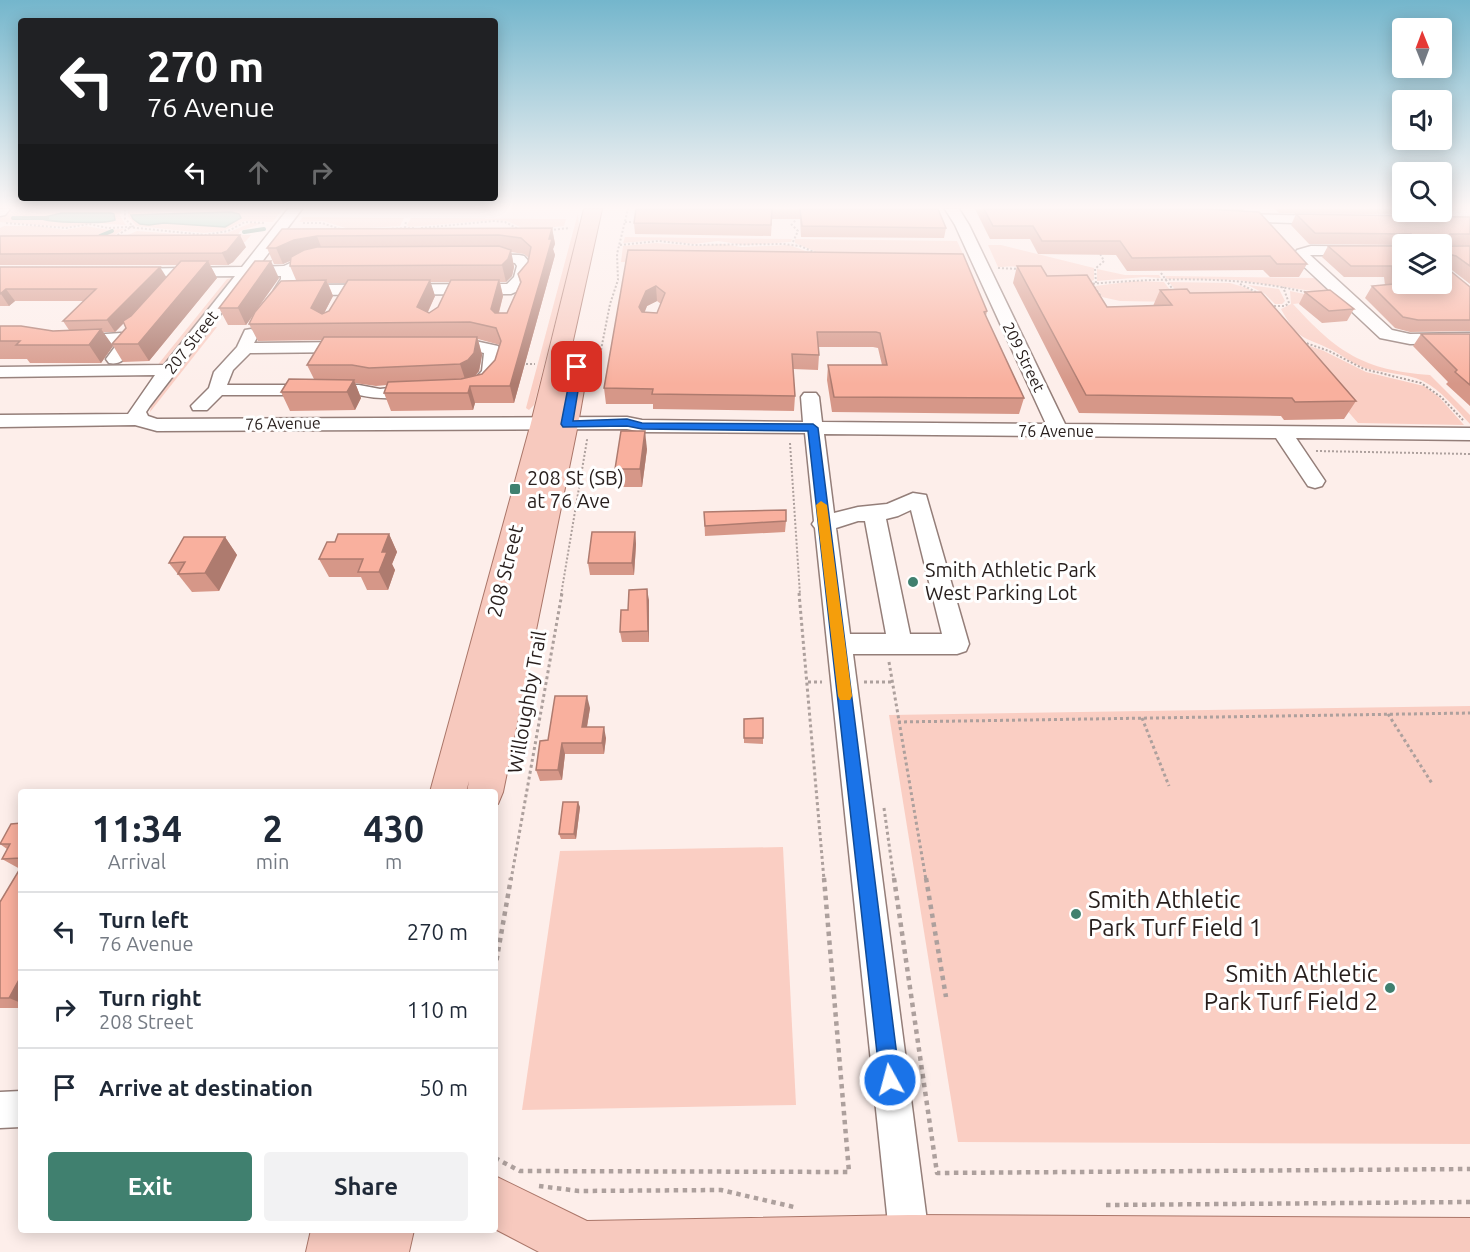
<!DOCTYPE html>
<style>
:root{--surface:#fff;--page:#f2f2f3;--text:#1f2937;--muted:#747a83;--line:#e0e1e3;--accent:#40806f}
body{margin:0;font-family:Ubuntu,sans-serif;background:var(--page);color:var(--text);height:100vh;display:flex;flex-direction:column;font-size:22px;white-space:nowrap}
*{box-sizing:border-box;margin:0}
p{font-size:20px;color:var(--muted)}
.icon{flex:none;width:33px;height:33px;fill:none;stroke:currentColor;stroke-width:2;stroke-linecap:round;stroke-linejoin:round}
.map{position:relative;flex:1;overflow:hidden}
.details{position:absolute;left:18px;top:789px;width:480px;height:444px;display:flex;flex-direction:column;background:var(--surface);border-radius:6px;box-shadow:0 3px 15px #0003}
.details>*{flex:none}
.banner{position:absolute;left:18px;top:18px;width:480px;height:183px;border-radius:6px;box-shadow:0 3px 15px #0003;background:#202124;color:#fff;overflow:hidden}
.needle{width:39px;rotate:359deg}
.tools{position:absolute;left:1392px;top:18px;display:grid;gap:12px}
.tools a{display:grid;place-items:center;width:60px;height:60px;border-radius:6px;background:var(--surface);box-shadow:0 3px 15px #0003;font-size:30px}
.pin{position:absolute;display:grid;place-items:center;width:51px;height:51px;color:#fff;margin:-26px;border-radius:12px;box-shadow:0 3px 9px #0006}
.me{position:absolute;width:66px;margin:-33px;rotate:353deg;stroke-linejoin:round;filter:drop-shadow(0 0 4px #0008)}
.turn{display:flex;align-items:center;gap:21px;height:126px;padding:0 30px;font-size:27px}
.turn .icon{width:78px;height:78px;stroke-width:2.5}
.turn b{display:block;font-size:42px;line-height:51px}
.lanes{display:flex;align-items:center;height:57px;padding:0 30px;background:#0003;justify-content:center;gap:30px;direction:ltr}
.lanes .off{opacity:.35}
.eta{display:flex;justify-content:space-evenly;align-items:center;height:102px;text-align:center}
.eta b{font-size:36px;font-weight:700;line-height:42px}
.cta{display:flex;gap:12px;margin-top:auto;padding:12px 30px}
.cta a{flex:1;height:69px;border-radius:6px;background:var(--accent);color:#fff;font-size:24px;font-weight:700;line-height:69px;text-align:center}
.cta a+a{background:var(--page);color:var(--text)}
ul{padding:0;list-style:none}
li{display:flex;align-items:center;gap:18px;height:78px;padding:0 30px;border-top:2px solid var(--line)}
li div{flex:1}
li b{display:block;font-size:22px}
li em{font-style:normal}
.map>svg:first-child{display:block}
</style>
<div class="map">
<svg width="1470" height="1252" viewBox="0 0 1470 1252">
<rect width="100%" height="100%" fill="#fdeeea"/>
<!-- green -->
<g fill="#facec3" fill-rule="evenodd">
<path d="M12,210L121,211L120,216L126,225L94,223L65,227L0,222V218ZM62,213L114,214V219C94,221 78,226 62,213Z"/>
<path d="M128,211H281L273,222L244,221L223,231L204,233L136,226L128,216ZM170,212L225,227L164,223L149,225L135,214Z"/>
<polygon points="578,213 579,228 534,405 529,410 526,408"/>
<polygon points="303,217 404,218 400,226 349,229 323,221 299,222"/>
<polygon points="411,218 566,219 564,226 527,230 507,221 495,220 409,227 407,225"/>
<polygon points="251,223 263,223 240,231 238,235 251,235 245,242 109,243 137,231 203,236 227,233"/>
<polygon points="4,226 40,226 65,230 86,226 108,230 124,229 104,242 0,243 0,228"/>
<polygon points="625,237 792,239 791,242 745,245 718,241 694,244 657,240 623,243"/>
<polygon points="795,239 957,241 964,256 942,259 821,254 795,243"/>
<polygon points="656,243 695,246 722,244 742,247 789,245 817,255 963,265 621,262 623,246"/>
<path d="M988,245H1001L1094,268V280C1077,290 1036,271 1017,267C1011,266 1005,267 998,267Z"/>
<polygon points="1097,269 1125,275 1159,275 1161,278 1144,277 1097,281"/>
<polygon points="1165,276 1316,278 1332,294 1237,280 1167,279"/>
<polygon points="232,278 230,284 224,288 161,366 156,367 227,279"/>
<polygon points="1135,281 1164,282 1179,302 1120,301 1102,297 1095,286"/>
<polygon points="1169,282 1230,283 1247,288 1262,298 1304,344 1324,351 1366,372 1424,386 1439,397 1464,425 1358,423 1254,303 1185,302"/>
<polygon points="1248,285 1279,289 1285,301 1282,304 1275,304 1265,294"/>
<path d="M1290,291L1333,300L1293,304C1338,353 1363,370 1430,375L1470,415V424C1456,409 1442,391 1423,381C1405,373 1383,373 1365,368C1353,364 1343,356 1332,350C1302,335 1299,342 1281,309L1291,304Z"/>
<polygon points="213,327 217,327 150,412 151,407"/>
<polygon points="1470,706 1470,1144 958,1142 889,715"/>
<polygon points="783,847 796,1105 522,1110 560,851"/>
</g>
<!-- water -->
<g fill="#66baa2" stroke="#538b7a" stroke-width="1.5">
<polygon points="231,212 239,214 241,218 225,227 164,223 149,225 140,224 133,219 131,215"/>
<path d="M62,213H111L114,214L115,220C105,224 49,223 40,218Z"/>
</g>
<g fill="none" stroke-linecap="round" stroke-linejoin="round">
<!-- stream -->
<g stroke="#538b7a" stroke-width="4">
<polyline points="13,218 47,218"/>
<polyline points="244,232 264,229"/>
<polyline points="100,236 112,231"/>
</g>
<defs>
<g id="minor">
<polygon points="0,209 10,209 5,215 0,216"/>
<path d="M288,209H302L258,267L284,266L301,258L322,254L329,258L327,261L310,265L295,273L297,279L293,285L507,284L514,277L517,266L515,263L480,261L473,257L475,254L519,255L524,256L532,265C529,277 524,290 511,294L282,295L274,290L281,279V276H250L150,406L146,412L148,416L157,419L627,417L642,420L803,422L801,397L804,393H816L819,397L822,422L1046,424L955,225L945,209H959L969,225L1065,424L1470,428V440L1296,438L1325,481L1322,486L1315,488L1308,486L1276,438L824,434L834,513L858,507L887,504L913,493L926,495L969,644L966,651L957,654H853L931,1252H891L815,528L812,524L814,521L805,433L642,432L627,429L157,431L135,425L0,427V415L128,414L155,375L0,377V367L164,365L235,276L131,277L126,275L123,272L126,269L242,267ZM911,510L942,634H910L886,519L898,516ZM858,521H865L886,634H850L836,528Z"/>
<polygon points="1234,214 1325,216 1332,220 1325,224 1229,221 1227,218 1229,215"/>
<polygon points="1311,246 1402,247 1402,255 1310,255 1392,330 1410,334 1470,333 1470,343 1410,344 1380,338 1298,261 1295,253 1297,250"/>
<path d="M251,329L259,334L254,343L349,342L355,343L358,347L355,351L349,352L250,353L233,370L227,385H359L380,389L417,385L423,386L426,390L423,394C402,399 381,400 359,395H222L207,410H193L191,406L209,388L214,372L237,347L245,330Z"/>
<path d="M121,333L127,334L135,344C128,354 123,366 109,363L106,359L117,344L76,346L68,341L76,336Z"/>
<path d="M475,341L498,346C509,364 494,388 476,392L470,391L467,387L482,371L484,353C470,350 454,354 440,351L437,347L440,343Z"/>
<polygon points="21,1091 21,1127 0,1128 0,1092"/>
</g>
<g id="major">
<polygon points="584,209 602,209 572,345 580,343 588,345 591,350 578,424 503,792 498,804 495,805 495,792 467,792 469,781 466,792 430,792 531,423"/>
<polygon points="495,1176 587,1221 909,1215 1470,1218 1470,1252 539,1252 495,1229"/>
<polygon points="311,1230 414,1230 409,1252 306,1252"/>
</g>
</defs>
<!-- minor casing -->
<use href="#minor" stroke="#947e79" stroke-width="3"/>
<!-- major casing -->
<use href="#major" stroke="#aa7669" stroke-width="2"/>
<!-- path-far2 -->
<g stroke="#ada09d" stroke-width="2" stroke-dasharray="2 2" stroke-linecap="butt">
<polyline points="792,217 796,224"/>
<polyline points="625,222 633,222"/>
<polyline points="6,223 66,228 89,224 108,228 128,227 205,235 228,231 245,222 265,223"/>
<polyline points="303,223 322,223 340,229"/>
<polyline points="791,224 798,231 792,244"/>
<polyline points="405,228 406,221"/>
<polyline points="421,228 494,221 505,222 520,230"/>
<polyline points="388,229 414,228"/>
<polyline points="550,230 570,228"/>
<polyline points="114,237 133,226 125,219 125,210"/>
<polyline points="620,245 659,241 694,245 783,244 800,246 816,253"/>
<polyline points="998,268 1019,269"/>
<polyline points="1161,273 1174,291"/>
<polyline points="1096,283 1095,269 1104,261 1099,252"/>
<path d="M1089,284C1162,278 1238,275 1309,293"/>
<polyline points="1092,284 1100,295 1100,299"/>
<polyline points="1240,284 1258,293"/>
<polyline points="1268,301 1281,316"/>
<polyline points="1274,306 1285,306 1289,303 1283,287"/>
<polyline points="1303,342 1329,351 1364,369 1421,383 1441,397 1463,420"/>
<polyline points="601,350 610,304 618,280 617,254 628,209"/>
<polyline points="522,364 535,364"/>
<polyline points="598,374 600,359"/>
<polyline points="790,443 800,595"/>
<polyline points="1316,451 1470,454"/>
<polyline points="561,595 587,440 589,440"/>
</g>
<!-- path-far1 -->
<g stroke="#ada09d" stroke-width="3" stroke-dasharray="3 3" stroke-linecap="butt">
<polyline points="799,593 824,880"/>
<polyline points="889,662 926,880"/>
<polyline points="808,682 822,682"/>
<polyline points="864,682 892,682"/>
<polyline points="1388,714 1433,785"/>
<polyline points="1142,718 1169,786"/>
<polyline points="898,722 1470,713"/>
<polyline points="884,808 894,880"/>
<polyline points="511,880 562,593"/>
</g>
<!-- path -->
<g stroke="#ada09d" stroke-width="4.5" stroke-dasharray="4.5 4.5" stroke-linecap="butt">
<polyline points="894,878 937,1173 1470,1169"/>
<polyline points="926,878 946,997"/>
<polyline points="495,969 511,878"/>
<polyline points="495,1158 520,1171 849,1172 824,878"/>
<polyline points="539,1186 579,1191 721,1190 794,1207"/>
<polyline points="1106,1205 1470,1202"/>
</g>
<!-- minor -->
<use href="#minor" fill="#fff" fill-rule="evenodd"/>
<!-- major -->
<use href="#major" fill="#f7c9be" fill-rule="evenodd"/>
</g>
<!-- wall -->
<g fill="#d69788" fill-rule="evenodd">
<polygon points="636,209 938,209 946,228 944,238 801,237 800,219 772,219 771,236 635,234 634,223"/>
<polygon points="975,209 1244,209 1243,211 1307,264 1299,277 1270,277 1263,270 1127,271 1116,255 1038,254 1030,239 990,239"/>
<polygon points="1275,209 1402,209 1402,212 1442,212 1442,209 1449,209 1445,215 1279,213"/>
<polygon points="1296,214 1470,217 1470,246 1449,245 1449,246 1470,246 1470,284 1448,267 1448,269 1470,287 1470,331 1410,332 1395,328 1365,298 1372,286 1385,285 1384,277 1344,277 1322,257 1328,246 1402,246 1442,244 1402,244 1402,245 1309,244 1291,225"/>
<path d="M552,228L555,244L553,249L555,255L514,403H475L473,410L391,411L384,393L387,385L376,386L355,383L361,398L355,410L290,411L281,392L314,379L307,365L322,340L258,341L249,324L254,314L246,325H228L219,308L279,278L257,309L296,280L290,266V261L283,264H274L267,248L282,229ZM511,252L524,254L529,258L528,262L518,274L520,283L507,313H499L503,296L500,282H506L512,276L514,267ZM430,282H450L438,307L429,313L428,312L435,296ZM328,283H346L329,311L324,313L333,296ZM478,339L500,345L495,360L482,374L475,376L479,371L482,355Z"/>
<polygon points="0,236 246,247 233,262 228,265 210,265 217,278 149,361 123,362 112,344 126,328 124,323 115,332 103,332 113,346 101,363 30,363 27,359 0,359 0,326 53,331 69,330 63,321 84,301 15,301 9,306 0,306 0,267 166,277 178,265 0,265"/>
<path d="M628,250L987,311L986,316L1024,398L1019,414L832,412L827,380L828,365H882L878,348L873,347H818L819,355L818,370L793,369L795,396L794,411L653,409V404H606L604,388ZM657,301L661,304L657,313L644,312L647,306Z"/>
<polygon points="1017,266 1047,276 1107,307 1153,306 1160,290 1190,293 1356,401 1344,419 1284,420 1281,416 1079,413 1013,283"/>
<polygon points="1305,292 1354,309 1347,321 1322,323 1299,304"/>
<polygon points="1421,334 1470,334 1470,406 1446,384 1448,382 1413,346"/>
<polygon points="647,449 642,487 618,487 615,469"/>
<polygon points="704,512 786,521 785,532 705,536"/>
<polygon points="635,532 636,544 634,575 590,575 588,563"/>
<polygon points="389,534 397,552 392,564 395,570 388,590 367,590 361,577 329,577 319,559 335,542"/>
<polygon points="225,537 237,555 219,591 192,592 169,563"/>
<polygon points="649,600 649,642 622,642 620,632 628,610"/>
<polygon points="590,708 587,727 606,738 604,754 565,754 562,780 540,781 536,770 548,740"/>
<polygon points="763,718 763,744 744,743 744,719"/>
<polygon points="580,807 576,839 561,839 559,834"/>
<polygon points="21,823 21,1008 0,1008 0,902 20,869 2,859 7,849 0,844"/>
</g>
<!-- shaded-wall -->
<g fill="#ae7b6f">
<polygon points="552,228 555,244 553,249 555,255 514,403 510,386"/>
<polygon points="240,235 246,247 233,262 228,265 222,253"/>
<polygon points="317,236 323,252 301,256 283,264 276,248 294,240"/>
<polygon points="511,250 514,267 512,276 506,282 502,265"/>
<polygon points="208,261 217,278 149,361 138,344"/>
<polygon points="271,261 279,278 246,325 238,308"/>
<polygon points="160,267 167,278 115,332 107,320"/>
<polygon points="326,280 333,296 319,323 311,308"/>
<polygon points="430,280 435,296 423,322 417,307"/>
<polygon points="499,280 503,296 495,326 491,309"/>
<polygon points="656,286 657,301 647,306 641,322 639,307 646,291"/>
<polygon points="6,289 15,301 9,306 1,294"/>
<polygon points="101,329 113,346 101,363 89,345"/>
<polygon points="477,337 482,355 479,371 473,378 466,382 460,364"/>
<polygon points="354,380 361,398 355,410 347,392"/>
<polygon points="470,386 475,403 473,410 468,393"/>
<polygon points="645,431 647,449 642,487 640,469"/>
<polygon points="635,532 636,544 634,575 632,563"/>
<polygon points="389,534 397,552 392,564 395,570 388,590 379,572 382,552"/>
<polygon points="225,537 237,555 219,591 205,573"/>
<polygon points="647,589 649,600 649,642 648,631"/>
<polygon points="587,696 590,708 585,738 582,727"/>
<polygon points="604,727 606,738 604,754 602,743"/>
<polygon points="562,743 565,754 562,780 558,770"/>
<polygon points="578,802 580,807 576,839 574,834"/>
<polygon points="21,976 21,1003 9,998"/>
</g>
<!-- building -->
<g fill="#f9b09e" stroke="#ae7b6f" stroke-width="1.5" fill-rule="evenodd">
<polygon points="636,209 772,209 771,225 634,223"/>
<polygon points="800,209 938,209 946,228 802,226"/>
<polygon points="984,209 1203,209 1259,212 1307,264 1277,264 1270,256 1132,258 1120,241 1042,241 1033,226 993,226"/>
<polygon points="1296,214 1470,217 1470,234 1450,234 1447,236 1449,246 1470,246 1470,266 1456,256 1448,254 1448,269 1470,287 1470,320 1418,320 1403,317 1372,286 1393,284 1392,266 1351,266 1328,246 1402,246 1402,284 1442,284 1442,244 1411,244 1411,234 1315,233"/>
<polygon points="552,228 549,239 552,239 510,386 470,386 468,393 384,393 388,382 461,379 482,374 495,360 501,341 496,328 470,322 249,324 255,312 281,281 326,280 311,308 322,314 329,311 348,280 430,280 417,307 429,313 438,307 451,280 499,280 491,309 495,313 507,313 521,282 518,274 528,262 531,247 521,238 499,235 317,236 294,240 276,248 267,248 282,229"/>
<polygon points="240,235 227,251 222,253 0,254 0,236"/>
<polygon points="499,246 511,250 508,259 502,265 290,266 291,257 304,250 317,247"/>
<path d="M628,250L963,254L987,311L984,312L1024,398L834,397L828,365H887L880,333L876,332H817L819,355L792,354L795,396L652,394L653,389L604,388ZM656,286L665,293L657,313L642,312L639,307L646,291Z"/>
<polygon points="181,261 208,261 138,344 112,344 126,328 123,321 131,316"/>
<polygon points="255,261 271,261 238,308 219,308"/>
<polygon points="1017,266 1041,266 1047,276 1087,275 1107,307 1172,305 1160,290 1187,289 1190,293 1261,292 1356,401 1295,402 1292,398 1086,395"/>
<polygon points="0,267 160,267 107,320 63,321 96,289 6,289 0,294"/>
<polygon points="1330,290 1354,309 1329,311 1305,292"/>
<polygon points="0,326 21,326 53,331 101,329 89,345 16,345 20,341 0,341"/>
<polygon points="1421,334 1470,334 1470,385 1455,372 1457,370"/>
<polygon points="324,337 477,337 474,353 468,360 460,364 369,368 352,365 307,365"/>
<polygon points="289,379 354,380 347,392 281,392"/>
<polygon points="621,431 645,431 640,469 615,469"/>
<polygon points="786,510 786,521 705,526 704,512"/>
<polygon points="592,532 635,532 632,563 588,563"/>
<polygon points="338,534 389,534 382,552 387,552 379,572 358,572 363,559 319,559 327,542 335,542"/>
<polygon points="184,537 225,537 205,573 178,574 185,562 169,563"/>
<polygon points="647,589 648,631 620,632 621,610 628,610 629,590"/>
<polygon points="555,696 587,696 582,727 604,727 602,743 562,743 558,770 536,770 540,741 548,740"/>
<polygon points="763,718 763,738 744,738 744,719"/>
<polygon points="563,802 578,802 574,834 559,834"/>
<polygon points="21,823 21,858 2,859 10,844 0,844 11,824"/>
<polygon points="21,867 21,976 9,998 0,998 0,902"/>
</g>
<!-- sky -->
<linearGradient id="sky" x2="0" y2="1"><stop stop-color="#74b6cc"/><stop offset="0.54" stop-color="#fef7f6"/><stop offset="1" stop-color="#fef7f6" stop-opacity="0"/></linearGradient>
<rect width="1470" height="384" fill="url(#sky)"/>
<!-- route -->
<polygon fill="#1a73e8" stroke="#114b97" stroke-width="1.5" points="577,364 582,367 573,421 627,419 642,423 813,424 818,428 900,1080 897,1087 890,1090 883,1087 880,1080 808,431 642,429 627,426 563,427 561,424 572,367"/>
<!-- slow -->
<polygon fill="#f59e0b" points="821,501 827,505 852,696 850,700 840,700 838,696 816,505"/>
<!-- markers -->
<g fill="#40806f" stroke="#fff" stroke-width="2">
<rect x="509" y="483" width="12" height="12" rx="3"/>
<circle cx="913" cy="582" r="6"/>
<circle cx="1076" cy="914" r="6"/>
<circle cx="1390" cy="988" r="6"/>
</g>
<g text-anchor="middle" stroke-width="6" stroke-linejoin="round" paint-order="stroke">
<!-- far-street labels -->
<g font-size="16" fill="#271e1c" stroke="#fff">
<text transform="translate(191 342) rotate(-52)" y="6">207 Street</text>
<text transform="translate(1024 357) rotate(64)" y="6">209 Street</text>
<text transform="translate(283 423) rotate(-1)" y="6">76 Avenue</text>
<text x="1056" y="437">76 Avenue</text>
</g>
<!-- poi labels -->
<g font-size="20" fill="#271e1c" stroke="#fff" text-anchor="start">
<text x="527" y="485">208 St (SB)<tspan x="527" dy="23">at 76 Ave</tspan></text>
<text x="925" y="577">Smith Athletic Park<tspan x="925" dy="23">West Parking Lot</tspan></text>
</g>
<!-- street labels -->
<g font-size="20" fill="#271e1c" stroke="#fff">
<text transform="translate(505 571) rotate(-76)" y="7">208 Street</text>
<text transform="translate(527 702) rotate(-80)" y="7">Willoughby Trail</text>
</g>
<!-- near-poi labels -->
<g font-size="24" fill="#271e1c" stroke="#fff" text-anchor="start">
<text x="1088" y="908">Smith Athletic<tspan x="1088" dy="28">Park Turf Field 1</tspan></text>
<text x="1378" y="982" text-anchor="end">Smith Athletic<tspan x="1378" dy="28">Park Turf Field 2</tspan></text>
</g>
</g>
</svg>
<div class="tools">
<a><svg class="needle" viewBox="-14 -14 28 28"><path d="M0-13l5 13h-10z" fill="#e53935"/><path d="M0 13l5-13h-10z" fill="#747a83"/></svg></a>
<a><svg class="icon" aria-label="sound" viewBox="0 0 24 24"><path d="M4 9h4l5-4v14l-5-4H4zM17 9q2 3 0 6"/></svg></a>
<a><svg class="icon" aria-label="search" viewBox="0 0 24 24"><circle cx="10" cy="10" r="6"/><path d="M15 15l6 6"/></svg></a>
<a><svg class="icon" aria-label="layers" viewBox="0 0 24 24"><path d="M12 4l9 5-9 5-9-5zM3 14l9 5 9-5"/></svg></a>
</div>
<div class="pin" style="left:577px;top:367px;background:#d93025"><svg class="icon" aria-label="arrive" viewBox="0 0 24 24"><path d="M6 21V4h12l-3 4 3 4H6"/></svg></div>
<svg class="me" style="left:890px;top:1080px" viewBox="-20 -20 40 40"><circle r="17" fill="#1a73e8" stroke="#fff" stroke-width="3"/><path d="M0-11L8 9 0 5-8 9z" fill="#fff"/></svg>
<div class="banner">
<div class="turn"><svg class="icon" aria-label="left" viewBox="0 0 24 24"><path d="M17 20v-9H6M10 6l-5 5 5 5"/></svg><div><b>270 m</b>76 Avenue</div></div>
<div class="lanes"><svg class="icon" aria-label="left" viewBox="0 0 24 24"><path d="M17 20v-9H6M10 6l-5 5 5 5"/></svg><svg class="icon off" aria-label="ahead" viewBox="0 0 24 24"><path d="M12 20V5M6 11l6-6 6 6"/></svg><svg class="icon off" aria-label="right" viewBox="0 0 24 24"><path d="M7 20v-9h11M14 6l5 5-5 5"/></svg></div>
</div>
<section class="details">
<div class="eta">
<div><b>11:34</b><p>Arrival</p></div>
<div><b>2</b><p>min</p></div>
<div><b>430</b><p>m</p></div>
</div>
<ul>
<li><svg class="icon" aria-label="left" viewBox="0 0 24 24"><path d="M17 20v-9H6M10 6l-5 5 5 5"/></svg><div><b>Turn left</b><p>76 Avenue</p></div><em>270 m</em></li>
<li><svg class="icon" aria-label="right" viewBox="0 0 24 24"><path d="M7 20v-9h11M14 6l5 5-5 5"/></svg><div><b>Turn right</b><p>208 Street</p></div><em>110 m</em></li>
<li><svg class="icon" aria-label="arrive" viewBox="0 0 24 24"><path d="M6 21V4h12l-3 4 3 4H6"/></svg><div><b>Arrive at destination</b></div><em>50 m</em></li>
</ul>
<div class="cta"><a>Exit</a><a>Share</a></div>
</section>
</div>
